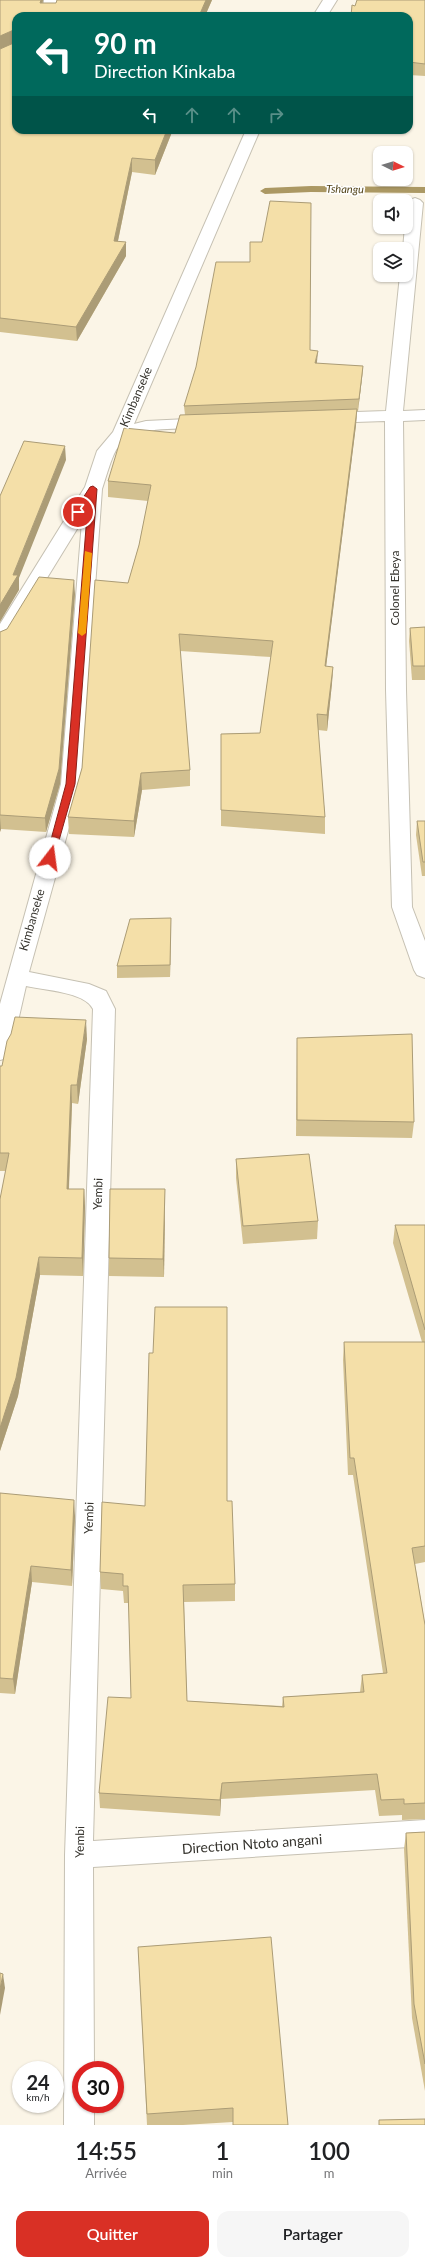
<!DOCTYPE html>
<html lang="fr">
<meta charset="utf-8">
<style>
:root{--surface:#fff;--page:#f6f6f6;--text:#202124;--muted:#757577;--accent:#d93025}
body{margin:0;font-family:Lato,sans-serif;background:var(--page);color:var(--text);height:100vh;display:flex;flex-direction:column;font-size:15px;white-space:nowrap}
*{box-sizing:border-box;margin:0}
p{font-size:13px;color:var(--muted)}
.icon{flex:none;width:22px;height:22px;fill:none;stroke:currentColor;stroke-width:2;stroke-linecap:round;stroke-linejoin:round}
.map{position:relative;height:2125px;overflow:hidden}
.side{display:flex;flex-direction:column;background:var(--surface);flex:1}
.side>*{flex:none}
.banner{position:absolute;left:12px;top:12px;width:401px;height:122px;border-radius:12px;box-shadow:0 1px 3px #0004;background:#00695c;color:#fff;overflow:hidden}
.needle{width:26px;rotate:95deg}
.tools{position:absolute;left:373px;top:146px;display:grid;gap:8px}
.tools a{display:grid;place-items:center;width:40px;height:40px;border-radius:8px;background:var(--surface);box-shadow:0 1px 3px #0004;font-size:20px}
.speed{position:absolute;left:12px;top:2061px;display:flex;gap:8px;font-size:20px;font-weight:700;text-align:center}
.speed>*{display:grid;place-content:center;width:52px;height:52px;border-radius:50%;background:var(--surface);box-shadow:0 1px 3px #0004;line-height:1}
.speed small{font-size:10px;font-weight:400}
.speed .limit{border:6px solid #d22;background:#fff;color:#111}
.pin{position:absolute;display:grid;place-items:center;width:34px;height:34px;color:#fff;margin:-17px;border:2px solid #fff;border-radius:50%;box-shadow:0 1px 4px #0007}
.me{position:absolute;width:44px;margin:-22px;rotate:15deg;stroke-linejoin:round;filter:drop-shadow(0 0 3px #0008)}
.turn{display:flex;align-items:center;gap:14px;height:84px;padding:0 16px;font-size:18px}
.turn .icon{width:52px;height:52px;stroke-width:2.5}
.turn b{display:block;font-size:28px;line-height:34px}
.lanes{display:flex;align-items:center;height:38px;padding:0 16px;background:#0003;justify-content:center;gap:20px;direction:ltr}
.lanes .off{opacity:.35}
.eta{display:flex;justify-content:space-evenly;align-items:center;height:68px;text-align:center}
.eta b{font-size:24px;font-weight:600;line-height:28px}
.button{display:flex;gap:8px;margin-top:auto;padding:8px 16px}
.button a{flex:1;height:46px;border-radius:12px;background:var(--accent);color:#fff;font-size:16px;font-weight:600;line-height:46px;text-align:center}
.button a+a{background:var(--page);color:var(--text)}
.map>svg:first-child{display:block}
</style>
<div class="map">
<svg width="425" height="2125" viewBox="0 0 425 2125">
<rect width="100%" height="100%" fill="#fbf5e7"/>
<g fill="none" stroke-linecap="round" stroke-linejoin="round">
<!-- stream -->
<polygon fill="#ab9863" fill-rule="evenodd" points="311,186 425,187 425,193 311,192 265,194 260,191 265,188"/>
<defs>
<g id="street">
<polygon points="44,0 58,0 56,16 42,16"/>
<polygon points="323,0 337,0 327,16 313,16"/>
<path d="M246,130H260L134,424L146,421L208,418L214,419L217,423L214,427L208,428C180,430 128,422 114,454C109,465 106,477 102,489L81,784L29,972L89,984L106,991L115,1009L93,1841L425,1820V1846L93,1867L94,2070H81V2104H94V2125H64L65,1855L93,1009C85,992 44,990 26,986L11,1052L8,1058L0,1060V1004L61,784L82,521L7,643L0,645V624L85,487L97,451L113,432Z"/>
<polygon points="415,198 420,200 423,203 403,411 425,410 425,420 403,421 406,690 412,907 425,941 425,978 417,975 414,970 392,907 386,690 385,421 326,423 320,422 317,418 320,414 326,413 386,411 400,275 406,275 406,249 403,249 407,203 410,200"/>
</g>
</defs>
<!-- street casing -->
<use href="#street" stroke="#c6c1b3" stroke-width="2"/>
<!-- street -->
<use href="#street" fill="#fff" fill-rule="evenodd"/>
</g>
<!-- wall -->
<g fill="#d2c090">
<polygon points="0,0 43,0 42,3 56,3 57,0 212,0 205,16 16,16 172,132 155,175 132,172 118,241 126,256 77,341 0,332"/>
<polygon points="425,0 425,76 409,75 409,16 355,6"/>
<polygon points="250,242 317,364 363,366 362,378 358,411 357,411 356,425 326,667 333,667 332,683 327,731 318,730 325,817 325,834 221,826 221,734 260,733 271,657 180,651 190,770 190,786 142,790 134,837 69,834 68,817 82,768 128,583 139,545 148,501 108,497 108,481 175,433 185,415 184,406 250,262"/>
<polygon points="75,594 60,784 46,832 1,829 0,832 0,632 7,629"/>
<polygon points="425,627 425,680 412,680 409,641 410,628"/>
<polygon points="417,821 425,821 425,876 422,876 416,835"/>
<polygon points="171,918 170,977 117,978 117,966"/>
<polygon points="297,1038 414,1122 412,1138 296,1136"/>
<polygon points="87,1039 78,1104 72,1103 69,1189 84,1189 85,1207 83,1276 40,1275 18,1396 0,1451 0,1199 6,1171 0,1171 0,1066 2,1066"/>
<polygon points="236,1159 318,1221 317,1239 243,1244 236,1178"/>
<polygon points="165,1189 165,1207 164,1277 109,1276 109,1258"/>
<polygon points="395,1225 425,1225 425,1562 415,1564 425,1625 425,1819 402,1820 402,1815 379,1816 375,1790 221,1799 220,1816 100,1808 99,1793 131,1698 129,1603 124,1603 123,1591 101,1589 100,1572 145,1506 227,1501 235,1584 235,1601 184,1602 187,1701 282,1706 283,1697 360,1692 362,1675 383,1673 353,1475 348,1475 343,1360 344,1342 422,1342 393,1243"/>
<polygon points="0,1493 75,1516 72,1586 32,1582 15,1694 0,1693"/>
<polygon points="425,1832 425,2091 412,2018 404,1849 406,1833"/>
<polygon points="138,1947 288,2125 233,2122 183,2125 147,2125"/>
</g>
<!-- shaded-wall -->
<g fill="#ab9c76">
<polygon points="41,0 43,0 41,16 40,3"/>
<polygon points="206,0 212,0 205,16 199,16"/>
<polygon points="16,29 16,43 0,50 0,36"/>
<polygon points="167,130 172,130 172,132 155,175 155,160"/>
<polygon points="132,158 132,172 115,255 114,241"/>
<polygon points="126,242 126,256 77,341 76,327"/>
<polygon points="318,351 317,362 315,375 315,363"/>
<polygon points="363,366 362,378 358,411 359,399"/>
<polygon points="357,409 356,425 324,683 325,666"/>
<polygon points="65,446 66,460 19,578 19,590 0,622 0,605 13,575"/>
<polygon points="74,580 75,594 60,784 46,832 45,818"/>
<polygon points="333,667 332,683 327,731 327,715"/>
<polygon points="141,773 142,790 134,837 134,821"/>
<polygon points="0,817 1,829 0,832"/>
<polygon points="171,918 171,930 170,977 170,965"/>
<polygon points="86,1020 87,1039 78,1104 77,1085"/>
<polygon points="71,1085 72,1103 68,1207 67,1189"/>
<polygon points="84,1189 85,1207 83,1276 82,1258"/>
<polygon points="165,1189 165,1207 164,1277 163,1259"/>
<polygon points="39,1257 40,1275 18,1396 0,1451 0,1428"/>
<polygon points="74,1500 75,1516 72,1586 71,1570"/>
<polygon points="31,1566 32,1582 15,1694 13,1679"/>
<polygon points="222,1783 221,1799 220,1816 220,1800"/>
<polygon points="3,1974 5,1988 0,2015 0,1989"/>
</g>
<!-- building -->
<g fill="#f4dfa8" stroke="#ab9c76">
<polygon points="0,0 41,0 40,3 56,3 57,0 206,0 199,16 16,16 16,130 167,130 155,160 132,158 114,241 126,242 76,327 0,318 0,49 16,42 16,29 0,36"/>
<polygon points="357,0 425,0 425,64 409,62 409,16 351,16 352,5 355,6"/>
<polygon points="270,201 311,203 310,350 318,351 315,363 363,366 359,399 184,406 196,367 216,262 250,262 250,242 262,242"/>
<polygon points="357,409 325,666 333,667 327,715 317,714 325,817 221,810 221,734 260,733 273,641 179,634 190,770 141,773 134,821 68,817 82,768 95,580 128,583 139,545 151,485 108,481 124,428 175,433 180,415"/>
<polygon points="24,441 65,446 13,575 18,575 0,605 0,496"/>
<polygon points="39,577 74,580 59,769 45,818 0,815 0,632 7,629"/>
<polygon points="425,627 425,666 413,666 410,628"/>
<polygon points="417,821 425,821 425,862 423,862"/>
<polygon points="171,918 170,965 117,966 130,919"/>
<polygon points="15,1017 86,1020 77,1085 71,1085 67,1189 84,1189 82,1258 39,1257 16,1378 0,1428 0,1199 9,1153 0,1153 0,1066 2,1066 7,1041 11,1034"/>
<polygon points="412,1034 414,1122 297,1120 297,1038"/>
<polygon points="309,1154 318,1221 243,1226 236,1159"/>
<polygon points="110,1189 165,1189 163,1259 109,1258"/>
<polygon points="395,1225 425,1225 425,1330"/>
<polygon points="155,1307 227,1307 227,1501 232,1501 235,1584 183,1585 187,1701 284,1707 283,1697 364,1692 362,1675 387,1673 354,1458 350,1458 344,1342 425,1342 425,1546 412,1548 425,1625 425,1803 404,1804 404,1799 381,1800 377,1774 222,1783 220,1800 99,1793 108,1697 131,1698 128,1586 123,1586 123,1574 100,1572 102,1502 145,1506 149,1353 153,1353"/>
<polygon points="0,1493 74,1500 71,1570 31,1566 13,1679 0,1678"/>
<polygon points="425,1832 425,2064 414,2004 406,1833"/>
<polygon points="271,1937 288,2125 233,2125 233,2108 147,2114 138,1947"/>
<polygon points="0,1973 3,1974 0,1989"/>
<polygon points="425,2119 425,2125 379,2125 379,2120"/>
</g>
<!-- route -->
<polygon fill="#d93025" stroke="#8d1f18" points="93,486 97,489 75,784 54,858 50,861 46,858 66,784 88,502 80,514 74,512 90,487"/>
<!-- slow -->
<polygon fill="#f59e0b" points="85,551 92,553 86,633 82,636 78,633"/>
<g text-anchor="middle" stroke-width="3.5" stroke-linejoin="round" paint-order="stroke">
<!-- far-water labels -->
<g font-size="11" font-style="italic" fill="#524318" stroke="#fff">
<text transform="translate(345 189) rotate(1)" y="4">Tshangu</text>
</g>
<!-- street labels -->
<g font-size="12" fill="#35332d" stroke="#fff">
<text transform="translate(136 397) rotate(-67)" y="4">Kimbanseke</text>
<text transform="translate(395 588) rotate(-90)" y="4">Colonel Ebeya</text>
<text transform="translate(32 920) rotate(-74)" y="4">Kimbanseke</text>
<text transform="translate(98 1194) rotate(-88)" y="4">Yembi</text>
<text transform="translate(89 1518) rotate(-88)" y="4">Yembi</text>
<text transform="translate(80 1842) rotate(-89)" y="4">Yembi</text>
</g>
<!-- near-street labels -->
<g font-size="14" fill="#35332d" stroke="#fff">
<text transform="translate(252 1844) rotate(-4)" y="5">Direction Ntoto angani</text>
</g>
</g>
</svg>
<div class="tools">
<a><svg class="needle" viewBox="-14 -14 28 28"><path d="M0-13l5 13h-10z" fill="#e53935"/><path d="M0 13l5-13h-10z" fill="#757577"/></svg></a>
<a><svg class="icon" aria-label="sound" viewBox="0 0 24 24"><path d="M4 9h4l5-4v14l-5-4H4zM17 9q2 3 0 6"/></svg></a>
<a><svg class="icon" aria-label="layers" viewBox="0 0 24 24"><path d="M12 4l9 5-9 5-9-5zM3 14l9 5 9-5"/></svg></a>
</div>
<div class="speed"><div>24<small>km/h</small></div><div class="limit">30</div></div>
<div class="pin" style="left:78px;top:512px;background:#d93025"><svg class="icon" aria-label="arrive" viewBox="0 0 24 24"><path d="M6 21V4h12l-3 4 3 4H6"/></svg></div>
<svg class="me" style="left:50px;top:858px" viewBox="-20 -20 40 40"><circle r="19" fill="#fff"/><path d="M0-13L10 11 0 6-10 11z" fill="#d93025"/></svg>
<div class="banner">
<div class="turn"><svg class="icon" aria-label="left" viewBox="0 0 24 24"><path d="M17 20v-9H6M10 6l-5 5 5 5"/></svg><div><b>90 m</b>Direction Kinkaba</div></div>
<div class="lanes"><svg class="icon" aria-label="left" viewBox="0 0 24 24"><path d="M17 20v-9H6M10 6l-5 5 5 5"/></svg><svg class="icon off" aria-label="ahead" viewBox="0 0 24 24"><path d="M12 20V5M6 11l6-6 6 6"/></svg><svg class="icon off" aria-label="ahead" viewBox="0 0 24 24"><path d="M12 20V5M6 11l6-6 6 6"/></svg><svg class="icon off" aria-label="right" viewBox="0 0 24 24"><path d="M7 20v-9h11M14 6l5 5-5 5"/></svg></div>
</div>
</div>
<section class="side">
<div class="eta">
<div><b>14:55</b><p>Arrivée</p></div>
<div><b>1</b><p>min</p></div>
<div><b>100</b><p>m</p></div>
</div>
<div class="button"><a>Quitter</a><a>Partager</a></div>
</section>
